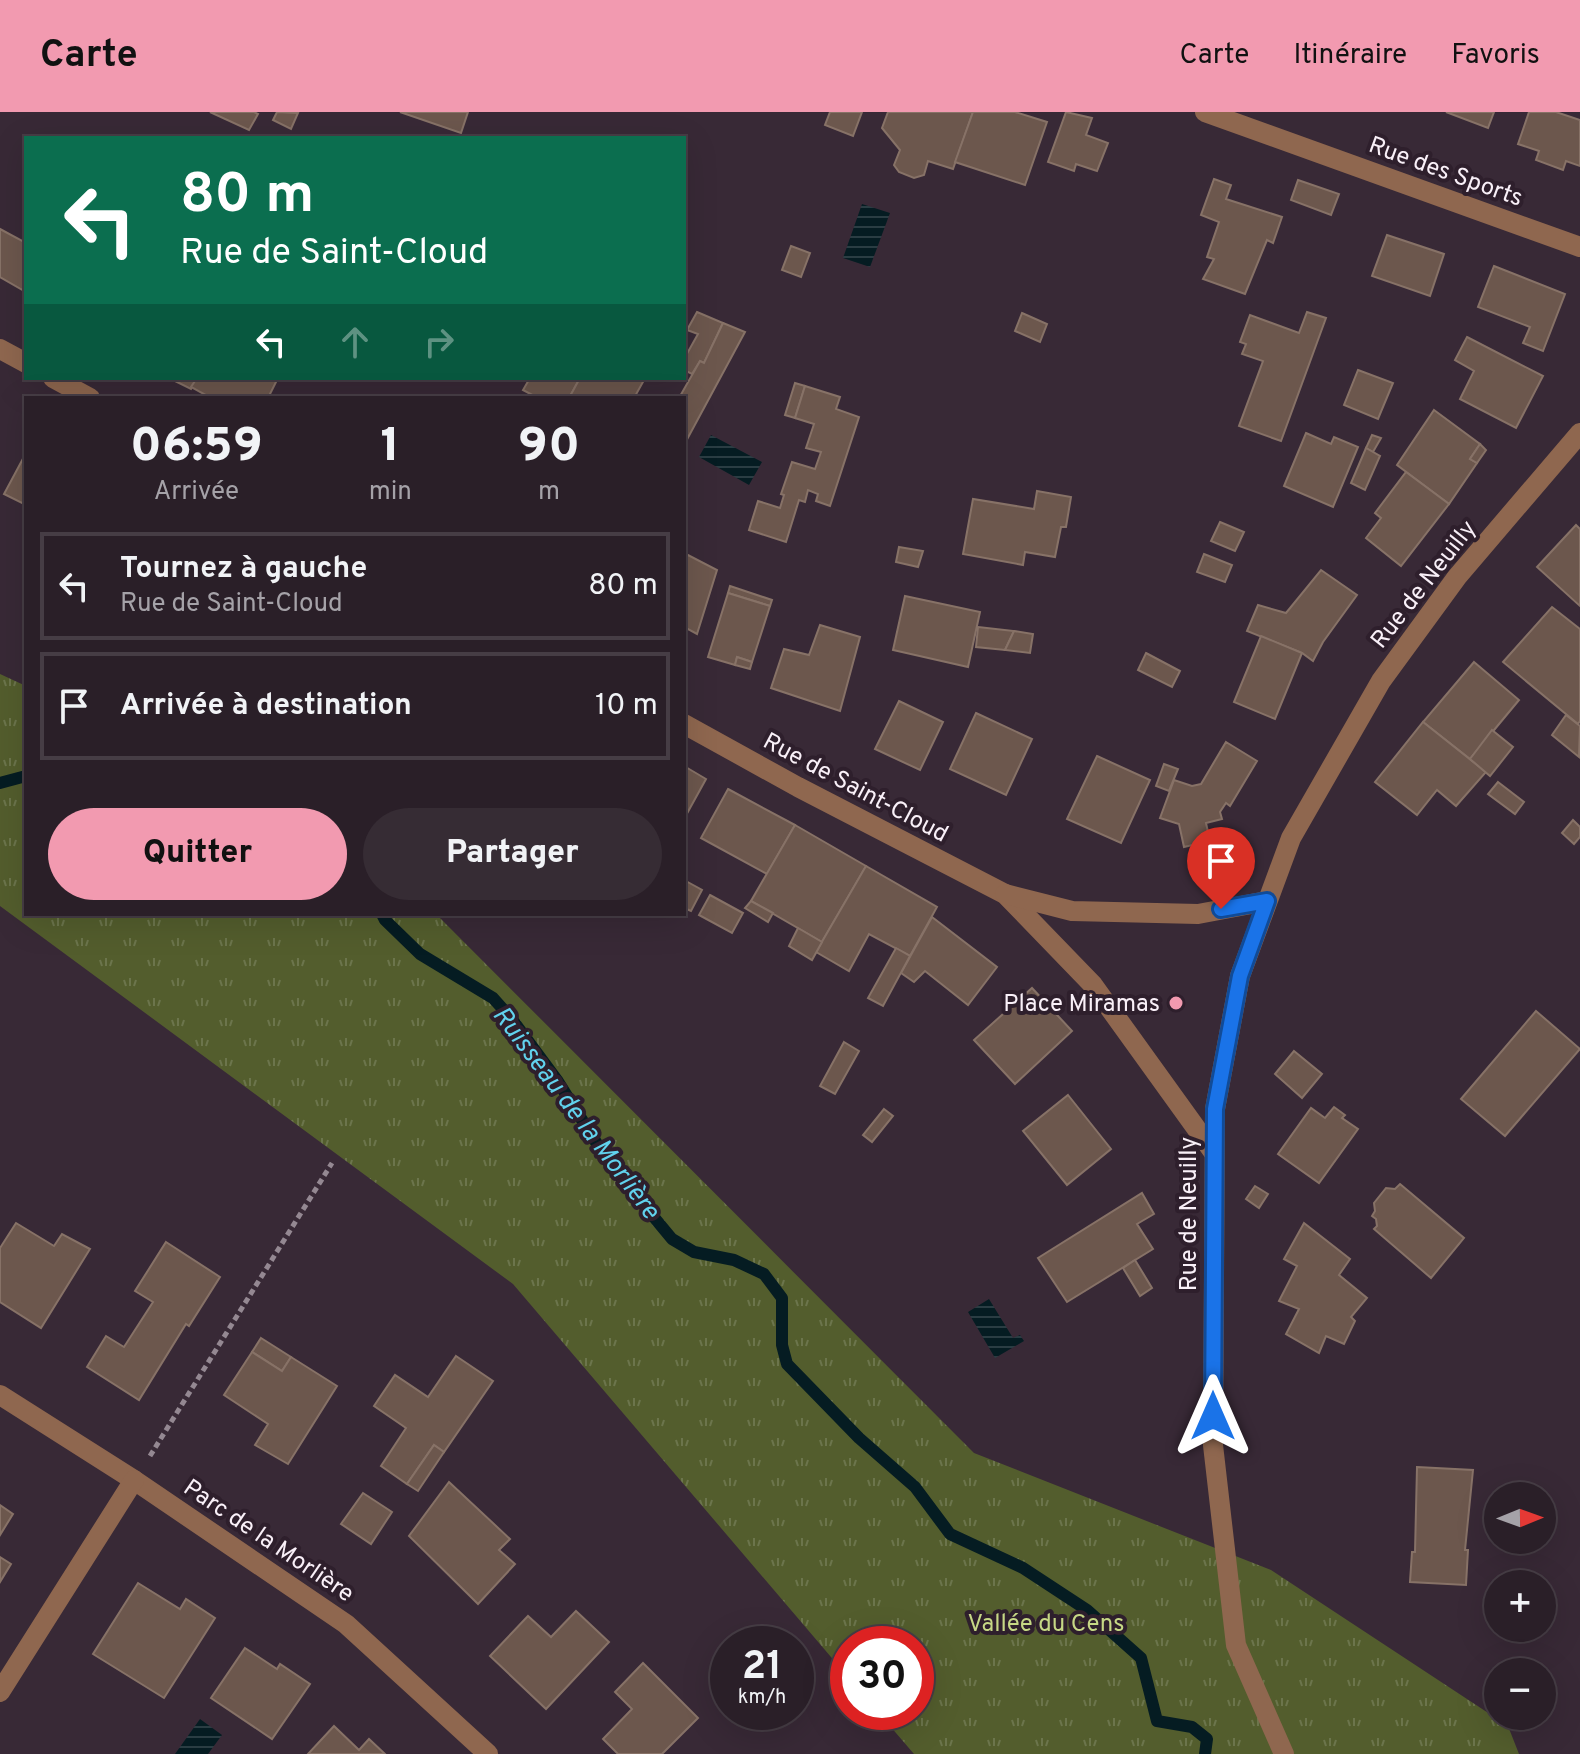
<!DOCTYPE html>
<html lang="fr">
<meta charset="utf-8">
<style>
:root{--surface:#2a1f28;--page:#362c34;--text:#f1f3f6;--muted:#a5a2a8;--line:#463d45;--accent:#f29ab0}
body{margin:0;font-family:Overpass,sans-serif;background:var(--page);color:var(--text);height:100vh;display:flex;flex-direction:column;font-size:30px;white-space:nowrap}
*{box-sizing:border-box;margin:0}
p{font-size:26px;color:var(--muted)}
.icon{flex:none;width:44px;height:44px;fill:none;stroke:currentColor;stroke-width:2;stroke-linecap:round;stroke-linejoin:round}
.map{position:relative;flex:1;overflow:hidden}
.panel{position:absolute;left:24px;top:284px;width:662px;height:520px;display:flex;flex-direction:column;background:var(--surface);border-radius:0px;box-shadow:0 8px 32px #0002,0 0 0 2px var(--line)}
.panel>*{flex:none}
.hud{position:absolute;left:24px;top:24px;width:662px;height:244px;border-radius:0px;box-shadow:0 8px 32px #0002,0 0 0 2px var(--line);background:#0b6e4f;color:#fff;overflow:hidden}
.needle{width:52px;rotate:89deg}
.fabs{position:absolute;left:1484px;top:1370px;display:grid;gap:16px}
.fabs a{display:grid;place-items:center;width:72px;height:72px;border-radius:50%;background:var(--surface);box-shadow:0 8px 32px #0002,0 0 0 2px var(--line);font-size:40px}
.speed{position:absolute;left:710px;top:1514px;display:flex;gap:16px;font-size:40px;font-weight:700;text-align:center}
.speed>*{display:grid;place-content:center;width:104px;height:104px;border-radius:50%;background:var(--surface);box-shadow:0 8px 32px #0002,0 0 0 2px var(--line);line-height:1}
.speed small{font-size:20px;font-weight:400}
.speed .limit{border:12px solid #d22;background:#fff;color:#111}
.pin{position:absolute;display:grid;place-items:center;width:68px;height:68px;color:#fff;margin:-82px -34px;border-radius:50% 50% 50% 0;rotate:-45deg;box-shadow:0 0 8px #0007}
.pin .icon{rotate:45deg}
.me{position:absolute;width:88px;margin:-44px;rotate:0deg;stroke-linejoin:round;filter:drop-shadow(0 0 6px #0008)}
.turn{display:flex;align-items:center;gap:28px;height:168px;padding:0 24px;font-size:36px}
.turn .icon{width:104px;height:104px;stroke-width:2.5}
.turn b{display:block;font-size:56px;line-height:68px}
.lanes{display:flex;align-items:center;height:76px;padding:0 24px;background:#0003;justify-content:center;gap:40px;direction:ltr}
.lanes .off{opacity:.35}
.eta{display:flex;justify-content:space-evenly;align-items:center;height:136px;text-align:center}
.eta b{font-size:48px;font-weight:800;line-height:56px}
.primary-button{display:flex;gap:16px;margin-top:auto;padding:16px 24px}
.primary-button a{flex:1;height:92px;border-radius:48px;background:var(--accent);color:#111;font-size:32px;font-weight:800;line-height:92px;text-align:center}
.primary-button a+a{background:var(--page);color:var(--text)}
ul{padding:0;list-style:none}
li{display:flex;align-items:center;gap:24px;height:108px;margin:0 16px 12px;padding:0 8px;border:4px solid var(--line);border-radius:0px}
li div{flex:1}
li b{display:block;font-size:30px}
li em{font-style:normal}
header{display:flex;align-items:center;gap:48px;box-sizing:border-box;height:112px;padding:0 40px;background:var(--accent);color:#111}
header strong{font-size:38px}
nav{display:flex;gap:44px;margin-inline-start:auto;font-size:28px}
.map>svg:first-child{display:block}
</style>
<header>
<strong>Carte</strong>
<nav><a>Carte</a><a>Itinéraire</a><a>Favoris</a></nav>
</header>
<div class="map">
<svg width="1580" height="1642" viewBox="0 0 1580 1642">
<defs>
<pattern id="park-tufts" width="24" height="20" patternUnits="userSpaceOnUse" patternTransform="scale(2)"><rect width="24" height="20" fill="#535d2d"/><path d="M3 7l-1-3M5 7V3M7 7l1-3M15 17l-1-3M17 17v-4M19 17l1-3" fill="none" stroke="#6c754c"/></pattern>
<pattern id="water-rules" width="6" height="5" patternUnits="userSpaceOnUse" patternTransform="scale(2)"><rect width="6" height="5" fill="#051c22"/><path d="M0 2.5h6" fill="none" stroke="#2a3d43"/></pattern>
</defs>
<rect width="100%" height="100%" fill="#382936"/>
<!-- park -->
<polygon fill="url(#park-tufts)" points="0,562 26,574 26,802 436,802 974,1341 1271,1458 1508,1614 1519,1642 914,1642 878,1600 916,1600 916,1532 848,1532 848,1565 513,1172 0,794"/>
<!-- water -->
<g fill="url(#water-rules)">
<polygon points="862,92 890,101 870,155 843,146"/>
<polygon points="711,323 762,350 749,373 699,345"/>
<polygon points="989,1187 1013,1226 1020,1223 1024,1229 995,1246 968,1200"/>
<polygon points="200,1607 222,1623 208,1642 175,1642"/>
</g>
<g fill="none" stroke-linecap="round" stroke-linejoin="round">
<!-- stream -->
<g stroke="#051c22" stroke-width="12">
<polyline points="0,671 26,664"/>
<polyline points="382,802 385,808 420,842 493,886 511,906 557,968 609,1051 672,1127 694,1140 734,1148 764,1162 782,1186 782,1233 787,1252 859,1326 915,1375 950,1422 1023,1456 1087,1498 1141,1546 1157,1609 1192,1615 1207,1627 1205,1642"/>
</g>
</g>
<!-- building -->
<g fill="#6c574d" stroke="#877267" stroke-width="2">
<polygon points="210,0 254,0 258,2 249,18"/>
<polygon points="277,0 298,1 291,17 273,8"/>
<polygon points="400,0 468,0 461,21"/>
<polygon points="830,0 862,0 853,24 825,13"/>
<polygon points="888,0 973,0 953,57 928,49 924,63 914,66 899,60 894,53 900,38 882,16"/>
<polygon points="973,0 1015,0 1047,10 1025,73 955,50"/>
<polygon points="1066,0 1092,6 1086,23 1108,31 1097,59 1076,52 1074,59 1048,50"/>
<polygon points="1446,0 1494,0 1488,16"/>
<polygon points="1529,0 1556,0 1580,8 1580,54 1566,49 1563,58 1536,48 1539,39 1518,32"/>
<polygon points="1214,67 1231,73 1226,87 1282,105 1273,131 1267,128 1245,182 1203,167 1214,147 1207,145 1219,110 1201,103"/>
<polygon points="1298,68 1339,82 1331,103 1291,88"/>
<polygon points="0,117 24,130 26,126 26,180 0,165"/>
<polygon points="1387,123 1444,142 1430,184 1372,164"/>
<polygon points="791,134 810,141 801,165 782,158"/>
<polygon points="1494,154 1565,182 1543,239 1523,231 1530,215 1478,195"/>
<polygon points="697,200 723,211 704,251 700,249 692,262 684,258 684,247 698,222 687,218"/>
<polygon points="1307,200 1326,206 1281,329 1239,314 1263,249 1242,242 1246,232 1240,230 1250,203 1299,221"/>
<polygon points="1022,201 1047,212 1040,230 1015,219"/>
<polygon points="723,211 745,220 684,333 684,286 679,286 700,249 704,251"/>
<polygon points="1467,225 1543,264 1516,316 1460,287 1474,259 1455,248"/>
<polygon points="1358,258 1393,271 1378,307 1344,293"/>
<polygon points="169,266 197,266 191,277"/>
<polygon points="197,266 278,266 268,286 211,286 191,275"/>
<polygon points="530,266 580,266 569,286 538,286 523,278"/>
<polygon points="580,266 636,266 643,270 634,286 569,286"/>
<polygon points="795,271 805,274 795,306 785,303"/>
<polygon points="805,274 840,285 836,297 859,305 830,394 816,389 818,382 808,378 805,390 799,388 786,430 749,418 758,389 780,396 784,383 781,382 792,350 815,357 821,340 806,336 814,312 795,306"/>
<polygon points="1434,298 1480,332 1470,347 1477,351 1449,392 1397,353"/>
<polygon points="1306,321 1331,332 1334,325 1358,335 1333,395 1284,374"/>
<polygon points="1372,323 1381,326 1373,340 1366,336"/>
<polygon points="1480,332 1486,338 1477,351 1470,347"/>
<polygon points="1366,336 1380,344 1365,378 1351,371"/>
<polygon points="26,341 26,393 4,382"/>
<polygon points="1406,360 1449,392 1401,454 1366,426 1381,406 1375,401"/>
<polygon points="1037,379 1071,385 1066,415 1061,415 1055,445 1025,440 1023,453 963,442 973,387 1034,397"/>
<polygon points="1220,410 1244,420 1235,439 1211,429"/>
<polygon points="1576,413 1580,417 1580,494 1537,455"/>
<polygon points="899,435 923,439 918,455 896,450"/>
<polygon points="684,441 717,458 697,522 684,515"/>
<polygon points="1204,442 1232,453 1225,470 1197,460"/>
<polygon points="1321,458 1357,483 1323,530 1313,549 1302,541 1247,519 1258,493 1286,501"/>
<polygon points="730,474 772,488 770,494 728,481"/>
<polygon points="728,481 770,494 752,550 737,545 735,553 708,545"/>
<polygon points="905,484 980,500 968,555 893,538"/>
<polygon points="1552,495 1580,517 1580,609 1578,612 1503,550"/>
<polygon points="820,513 860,525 840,599 771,576 784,537 809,543"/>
<polygon points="978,515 1014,519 1005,538 976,535"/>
<polygon points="1014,519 1033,522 1030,541 1005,538"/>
<polygon points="1261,524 1302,541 1275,607 1234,590"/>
<polygon points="1146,541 1180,559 1172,575 1138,558"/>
<polygon points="737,545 752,550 750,557 735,553"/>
<polygon points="1474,550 1519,588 1470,647 1423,610"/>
<polygon points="899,589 943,610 920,658 875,637"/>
<polygon points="976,601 1032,627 1006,683 950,657"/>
<polygon points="1566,603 1580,614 1579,645 1552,623"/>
<polygon points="1423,610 1486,660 1456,694 1437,678 1417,703 1375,670"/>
<polygon points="1492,618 1513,635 1490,664 1470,647"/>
<polygon points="1226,630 1257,649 1230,694 1226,691 1220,700 1222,707 1206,711 1210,729 1184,735 1179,712 1160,706 1174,668 1192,674 1201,672"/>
<polygon points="1097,644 1150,668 1121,731 1067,707"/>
<polygon points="1164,652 1178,657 1169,679 1156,674"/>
<polygon points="684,654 706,667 684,707"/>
<polygon points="1498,670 1524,690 1515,702 1488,682"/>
<polygon points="728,677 795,713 767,762 701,726"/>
<polygon points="1573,708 1580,715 1580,725 1574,732 1562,721"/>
<polygon points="795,713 866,754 822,830 751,789"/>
<polygon points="866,754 937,795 910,844 869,822 849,859 816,840"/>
<polygon points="684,768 702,778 691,799 684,796"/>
<polygon points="710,783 743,801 732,821 699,803"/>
<polygon points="751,789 773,801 768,810 745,796"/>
<polygon points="932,805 997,855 968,893 925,859 914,870 901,861"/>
<polygon points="798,816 822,830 812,848 789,834"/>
<polygon points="896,836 910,844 883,894 868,886"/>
<polygon points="1032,876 1072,919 1015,972 974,928"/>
<polygon points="1536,899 1580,937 1505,1024 1461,987"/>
<polygon points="844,930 859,939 835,982 820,974"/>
<polygon points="1294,939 1322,962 1302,986 1275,962"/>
<polygon points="1068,983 1111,1037 1067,1073 1023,1019"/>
<polygon points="1334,995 1345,1003 1342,1006 1358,1017 1319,1071 1278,1042 1311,996 1325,1006"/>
<polygon points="884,997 893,1004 872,1030 863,1023"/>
<polygon points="1400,1072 1464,1126 1431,1166 1374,1117 1377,1114 1376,1107 1372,1104 1375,1099 1374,1091 1386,1076 1395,1077"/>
<polygon points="1255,1074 1268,1082 1259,1096 1246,1087"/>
<polygon points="1142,1081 1154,1102 1137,1112 1153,1137 1067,1190 1038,1146"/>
<polygon points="16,1111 54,1134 62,1122 90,1137 41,1216 0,1190 0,1136"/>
<polygon points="1304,1111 1350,1147 1339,1163 1367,1186 1351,1205 1355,1209 1344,1232 1326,1224 1319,1241 1286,1222 1299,1197 1279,1189 1297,1154 1284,1147"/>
<polygon points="166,1130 220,1165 189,1214 186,1212 139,1288 87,1255 106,1224 124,1235 153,1190 135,1179"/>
<polygon points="1135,1148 1152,1176 1140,1184 1123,1156"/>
<polygon points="261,1226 291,1245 282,1259 252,1240"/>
<polygon points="252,1240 282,1259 291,1245 337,1274 288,1352 255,1333 268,1312 224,1283"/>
<polygon points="456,1244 493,1269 444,1340 434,1333 407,1372 381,1354 406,1316 374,1294 395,1263 428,1285"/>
<polygon points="434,1333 444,1340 418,1379 407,1372"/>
<polygon points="1417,1355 1473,1358 1465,1438 1468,1438 1466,1473 1410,1470 1412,1440 1415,1440"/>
<polygon points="449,1370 510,1427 499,1438 515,1452 478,1492 409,1424"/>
<polygon points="363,1381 392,1400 371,1432 341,1412"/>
<polygon points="0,1393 13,1402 0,1423"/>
<polygon points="0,1445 11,1452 0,1470"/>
<polygon points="138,1471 180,1497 186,1487 215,1506 164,1586 93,1542"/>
<polygon points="576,1499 609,1530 546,1597 490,1544 528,1504 551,1525"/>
<polygon points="245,1536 277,1557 280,1552 310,1572 272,1627 211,1586"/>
<polygon points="643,1551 698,1606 662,1642 618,1642 603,1627 632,1597 615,1580"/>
<polygon points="334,1614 359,1638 369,1627 385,1642 308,1642"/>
</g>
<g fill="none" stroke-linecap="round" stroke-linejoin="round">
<!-- path -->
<polyline stroke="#948892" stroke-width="5" stroke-dasharray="6 4" stroke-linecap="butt" points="150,1344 332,1051"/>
<!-- minor -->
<g stroke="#8f674f" stroke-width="20">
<polyline points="1205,0 1580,135"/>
<polyline points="0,237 26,251"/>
<polyline points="53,266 90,286"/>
<polyline points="684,612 798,675 1005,782 1093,873 1214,1041"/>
<polyline points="1005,782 1072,799 1198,802 1267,789"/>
<polyline points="0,1283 134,1368 346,1512 488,1642"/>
<polyline points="0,1580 134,1368"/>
<polyline points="1284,1642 1236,1533 1213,1333 1215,997 1240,864 1291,726 1381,569 1457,465 1580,321"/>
</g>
</g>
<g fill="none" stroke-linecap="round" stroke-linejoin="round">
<defs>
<polyline id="route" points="1213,1304 1215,997 1240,864 1267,789 1221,797"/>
</defs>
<!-- route casing -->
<use href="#route" stroke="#114b97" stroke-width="20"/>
<!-- route -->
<use href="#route" stroke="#1a73e8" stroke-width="14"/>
</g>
<!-- markers -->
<circle fill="#f29ab0" stroke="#2e1f2c" stroke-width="3" cx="1176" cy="891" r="8"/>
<g text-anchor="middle" stroke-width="8" stroke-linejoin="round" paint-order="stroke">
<!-- street labels -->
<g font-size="24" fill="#f9f0f8" stroke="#2e1f2c">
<text transform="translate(1446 59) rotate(20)" y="8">Rue des Sports</text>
<text transform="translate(1423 472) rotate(-52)" y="8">Rue de Neuilly</text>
<text transform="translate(856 675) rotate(28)" y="8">Rue de Saint-Cloud</text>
<text transform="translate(1188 1102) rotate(-90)" y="8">Rue de Neuilly</text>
<text transform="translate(269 1428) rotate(34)" y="8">Parc de la Morlière</text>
</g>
<!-- poi labels -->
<g font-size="24" fill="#f9f0f8" stroke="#2e1f2c" text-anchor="end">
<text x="1160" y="899">Place Miramas</text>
</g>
<!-- park labels -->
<g font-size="24" fill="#c6d885" stroke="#2e1f2c">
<text x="1046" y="1519">Vallée du Cens</text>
</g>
<!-- water labels -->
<g font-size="26" font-style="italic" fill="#61d2ed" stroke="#2e1f2c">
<text transform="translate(577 1000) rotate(53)" y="9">Ruisseau de la Morlière</text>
</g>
</g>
</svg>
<div class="fabs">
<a><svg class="needle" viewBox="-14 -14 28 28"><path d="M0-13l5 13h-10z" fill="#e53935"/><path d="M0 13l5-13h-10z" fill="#a5a2a8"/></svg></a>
<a>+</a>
<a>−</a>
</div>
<div class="speed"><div>21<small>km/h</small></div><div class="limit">30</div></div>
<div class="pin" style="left:1221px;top:797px;background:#d93025"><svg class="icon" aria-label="arrive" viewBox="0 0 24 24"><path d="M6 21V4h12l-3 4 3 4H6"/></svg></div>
<svg class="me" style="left:1213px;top:1304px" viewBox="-20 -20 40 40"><path d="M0-17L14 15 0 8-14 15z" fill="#1a73e8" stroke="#fff" stroke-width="4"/></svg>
<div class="hud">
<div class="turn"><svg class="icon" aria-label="left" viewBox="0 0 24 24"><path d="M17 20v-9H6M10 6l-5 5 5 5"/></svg><div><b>80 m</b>Rue de Saint-Cloud</div></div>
<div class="lanes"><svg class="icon" aria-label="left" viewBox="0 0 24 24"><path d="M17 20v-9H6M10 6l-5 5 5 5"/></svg><svg class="icon off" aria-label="ahead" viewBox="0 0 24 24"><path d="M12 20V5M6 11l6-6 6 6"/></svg><svg class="icon off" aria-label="right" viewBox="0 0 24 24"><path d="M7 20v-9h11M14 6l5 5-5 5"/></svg></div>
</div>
<section class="panel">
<div class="eta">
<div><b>06:59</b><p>Arrivée</p></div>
<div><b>1</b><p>min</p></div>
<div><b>90</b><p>m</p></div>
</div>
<ul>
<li><svg class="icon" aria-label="left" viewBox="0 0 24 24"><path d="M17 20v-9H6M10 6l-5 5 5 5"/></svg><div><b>Tournez à gauche</b><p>Rue de Saint-Cloud</p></div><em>80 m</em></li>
<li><svg class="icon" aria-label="arrive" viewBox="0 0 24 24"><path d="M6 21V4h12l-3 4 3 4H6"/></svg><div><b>Arrivée à destination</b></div><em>10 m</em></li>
</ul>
<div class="primary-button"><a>Quitter</a><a>Partager</a></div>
</section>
</div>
